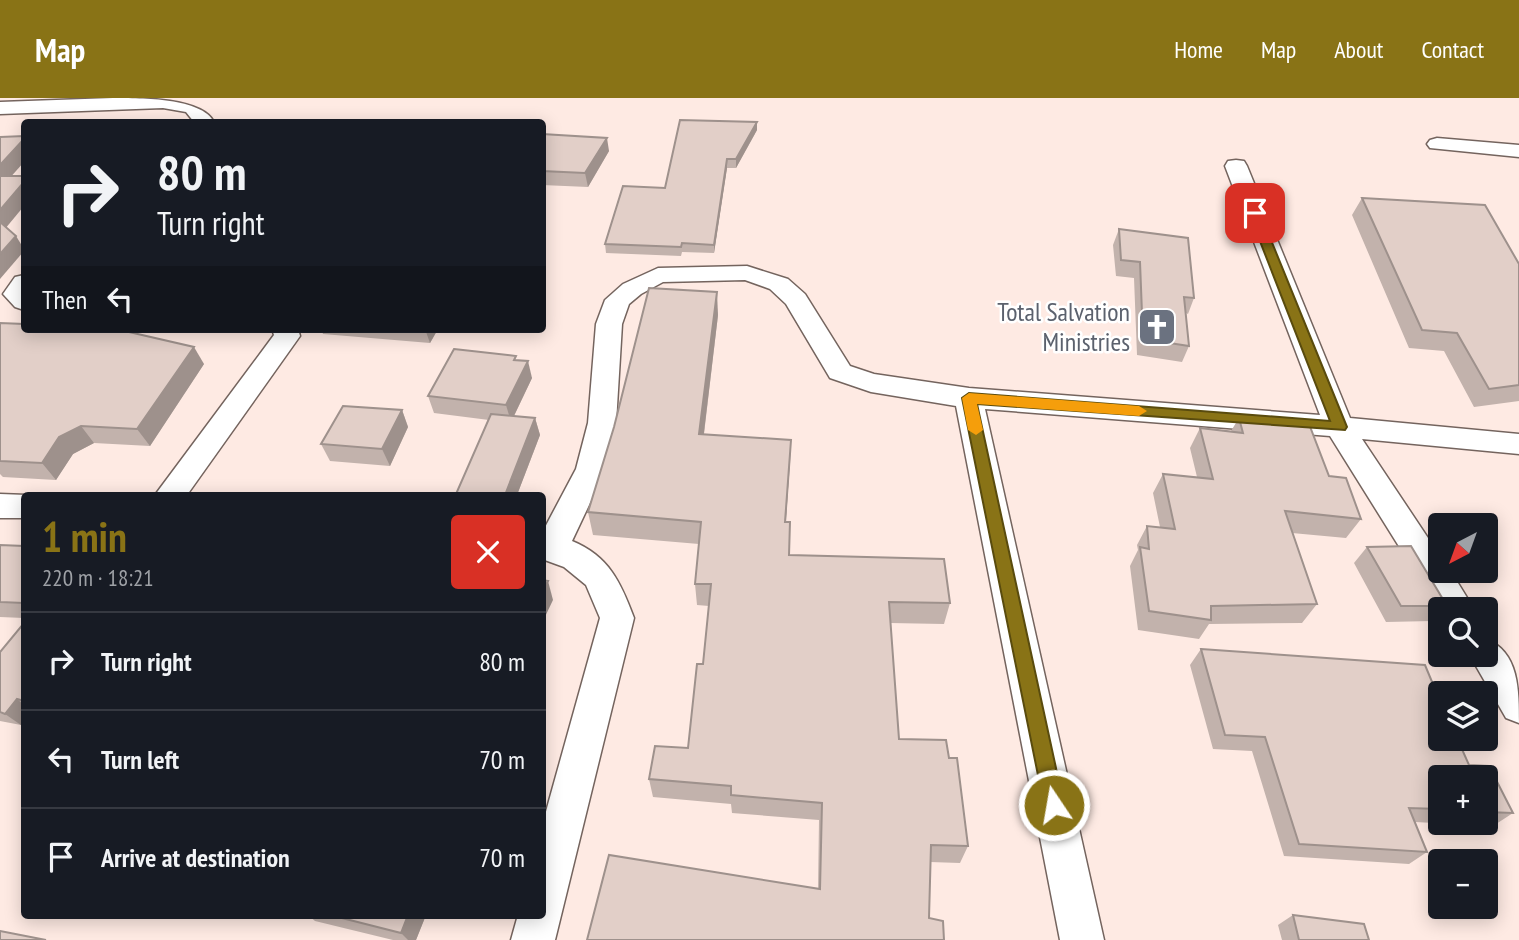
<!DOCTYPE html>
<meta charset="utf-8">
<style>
:root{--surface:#171b24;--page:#20242c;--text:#f1f3f6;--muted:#9ea1a6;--line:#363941;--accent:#897316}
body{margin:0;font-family:"PT Sans Narrow",sans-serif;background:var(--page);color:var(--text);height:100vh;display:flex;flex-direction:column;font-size:26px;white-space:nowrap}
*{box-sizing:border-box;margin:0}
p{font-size:23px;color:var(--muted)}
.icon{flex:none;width:38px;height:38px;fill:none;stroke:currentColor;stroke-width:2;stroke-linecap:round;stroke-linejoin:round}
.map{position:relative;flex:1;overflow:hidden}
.side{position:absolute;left:21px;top:394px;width:525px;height:427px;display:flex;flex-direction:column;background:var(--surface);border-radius:7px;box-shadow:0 4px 18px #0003}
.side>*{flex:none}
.top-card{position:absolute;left:21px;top:21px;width:525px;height:214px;border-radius:7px;box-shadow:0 4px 18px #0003;background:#171b24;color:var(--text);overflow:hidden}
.needle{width:46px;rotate:221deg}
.controls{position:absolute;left:1428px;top:415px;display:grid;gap:14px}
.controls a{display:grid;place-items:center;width:70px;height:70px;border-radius:7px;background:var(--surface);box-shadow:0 4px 18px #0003;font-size:35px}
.pin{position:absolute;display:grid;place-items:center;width:60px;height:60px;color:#fff;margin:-30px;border-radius:14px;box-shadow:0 4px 10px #0006}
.me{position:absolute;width:77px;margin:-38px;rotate:348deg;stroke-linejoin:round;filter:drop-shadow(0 0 5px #0008)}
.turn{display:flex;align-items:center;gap:24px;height:147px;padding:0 21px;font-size:32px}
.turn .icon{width:91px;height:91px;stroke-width:2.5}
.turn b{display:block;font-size:49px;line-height:60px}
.then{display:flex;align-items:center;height:66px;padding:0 21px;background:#0003;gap:14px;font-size:26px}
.round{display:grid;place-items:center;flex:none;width:74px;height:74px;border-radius:7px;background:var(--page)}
.headline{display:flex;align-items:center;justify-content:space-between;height:119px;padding:0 21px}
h1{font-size:42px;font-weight:600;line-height:52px;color:var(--accent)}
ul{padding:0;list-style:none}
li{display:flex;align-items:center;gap:21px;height:98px;padding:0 21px;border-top:2px solid var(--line)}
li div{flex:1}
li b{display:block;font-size:26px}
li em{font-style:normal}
header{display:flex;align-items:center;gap:42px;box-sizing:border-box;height:98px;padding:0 35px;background:var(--accent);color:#fff}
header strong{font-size:33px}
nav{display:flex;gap:38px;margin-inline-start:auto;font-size:24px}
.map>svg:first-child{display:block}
</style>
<header>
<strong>Map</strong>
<nav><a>Home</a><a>Map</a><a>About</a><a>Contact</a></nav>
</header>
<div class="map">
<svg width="1519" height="842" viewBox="0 0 1519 842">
<rect width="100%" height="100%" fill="#feeae3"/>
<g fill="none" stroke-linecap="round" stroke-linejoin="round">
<defs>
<g id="street">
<path d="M113,0C142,0 202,0 214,24H194L186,14L163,10L0,16V4Z"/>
<polygon points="1437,40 1519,47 1519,59 1430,50 1427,46 1430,42"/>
<path d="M1236,62L1244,63L1247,68L1350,320L1519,336V356L1362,341L1440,458V472H1450L1474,511H1440V514L1330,338L985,311L1104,842H1060L956,308L871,294L830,280L786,206L770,191L745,182L663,184L641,196L629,206L622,226L616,325L606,371L572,443C609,458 621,485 634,520L555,842H511L518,817H542V728L600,520L586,487L564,469L542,461V435L576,371L588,325L596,226L605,202L623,186L658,170L747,168L788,181L805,196L850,268L874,276L969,290L1320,317L1225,68L1228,63Z"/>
<polygon points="24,177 24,212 15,209 3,196 15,179"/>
<polygon points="272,231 298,231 300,238 187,397 155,397 274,237"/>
<polygon points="0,396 27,397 24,397 24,420 0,420"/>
<path d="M1486,541C1519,554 1519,592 1519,625L1506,620L1469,556H1486Z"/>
</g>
</defs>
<!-- street casing -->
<use href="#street" stroke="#74645e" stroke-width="3"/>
<!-- street -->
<use href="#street" fill="#fff" fill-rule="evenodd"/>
</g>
<!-- wall -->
<g fill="#c2b2ac" fill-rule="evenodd">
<polygon points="757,24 757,32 736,70 727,70 714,155 682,154 681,158 606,155 605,146 665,90"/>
<polygon points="542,36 609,53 588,89 542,87"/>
<polygon points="1362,100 1519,166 1519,303 1474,309 1444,253 1409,250 1352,117"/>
<polygon points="1119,131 1194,200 1188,216 1186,215 1189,248 1182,264 1137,257 1134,180 1116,178 1113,147"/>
<polygon points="718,217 704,336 791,342 786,424 789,457 950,505 944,526 890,525 899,641 949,660 968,748 960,765 930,764 929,820 944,842 818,791 819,722 732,715 731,706 653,699 649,681 688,650 703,566 709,508 697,507 695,486 699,446 593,437 588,414"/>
<polygon points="0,225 204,266 150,348 94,345 73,356 56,382 3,379 0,376"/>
<polygon points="321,231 438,231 430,245 323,236"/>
<polygon points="517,262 532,280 514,318 535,320 540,337 517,397 465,397 489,322 434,315 428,298"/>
<polygon points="402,312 408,329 390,368 330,363 321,346"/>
<polygon points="1239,320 1329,378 1361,421 1346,440 1292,435 1317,506 1302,525 1209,526 1199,541 1138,532 1130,468 1138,452 1137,447 1147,428 1160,429 1153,395 1163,376 1197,379 1190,350 1200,330 1231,333"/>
<polygon points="0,447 24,448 24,520 0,519"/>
<polygon points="1367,449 1447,508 1444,511 1440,511 1440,515 1432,523 1386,524 1354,465"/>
<polygon points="24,525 24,622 21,627 0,623 0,554"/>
<path d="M1201,551L1425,567L1440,603V640H1457L1469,667L1489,668L1513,715L1493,728L1415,724L1427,754L1409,766L1284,758L1252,653L1213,651L1190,567ZM1440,679H1486V724H1440Z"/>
<polygon points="308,817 426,817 416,842 393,842 315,823"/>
<polygon points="1293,817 1369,842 1282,842 1278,827"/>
</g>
<!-- shaded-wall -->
<g fill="#9e918c">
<polygon points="757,24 757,32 736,70 736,61"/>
<polygon points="607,40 609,53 588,89 585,75"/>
<polygon points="24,41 24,64 0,91 0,67"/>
<polygon points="727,61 727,70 714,155 714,147"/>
<polygon points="24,84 24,108 0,137 0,112"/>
<polygon points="16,138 24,151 24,153 0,181 0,156"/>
<polygon points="717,194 718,217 701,359 699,336"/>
<polygon points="425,231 438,231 430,245"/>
<polygon points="194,249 204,266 150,348 137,331"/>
<polygon points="528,263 532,280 511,324 506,307"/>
<polygon points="402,312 408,329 390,368 382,351"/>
<polygon points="535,320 540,337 517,397 505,397"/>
<polygon points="81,328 94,345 73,356 56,382 42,365 59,339"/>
<polygon points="791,342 790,365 784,446 785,424"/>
<polygon points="548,483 553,502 542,525 542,494"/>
<polygon points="542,542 546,552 542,559"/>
<polygon points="17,601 24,607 24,622 21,627 5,616"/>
<polygon points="408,817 426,817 416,842 408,842 401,835"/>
</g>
<!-- building -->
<g fill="#e2cfc8" stroke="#9e918c" stroke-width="2">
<polygon points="680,22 757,24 736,61 727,61 714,147 682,145 681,149 605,146 623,88 665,90"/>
<polygon points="542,36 607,40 585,75 542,73"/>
<polygon points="24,38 24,41 0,67 0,39"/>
<polygon points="0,78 24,78 24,84 0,112"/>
<polygon points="1362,100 1485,107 1519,166 1519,287 1489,291 1457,235 1422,232"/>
<polygon points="0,124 16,138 0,156"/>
<polygon points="1119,131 1188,140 1194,200 1184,199 1189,248 1143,241 1140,164 1121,162"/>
<polygon points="649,190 717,194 699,336 791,342 785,424 790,424 789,457 944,461 950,505 889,504 899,641 946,642 949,660 957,660 968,748 931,747 929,820 943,823 944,842 587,842 609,757 820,791 822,705 731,697 731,688 649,681 655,648 688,650 697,566 703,566 711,486 695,486 701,424 588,414 614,329"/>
<polygon points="0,225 24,226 24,231 116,231 194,249 137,331 81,328 59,339 42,365 0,363"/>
<polygon points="454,251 516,258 514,262 528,263 506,307 428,298"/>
<polygon points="343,308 402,312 382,351 321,346"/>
<polygon points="491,316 535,320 505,397 456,396"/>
<polygon points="1239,320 1309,326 1329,378 1346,380 1361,421 1285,413 1317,506 1211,508 1211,522 1149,513 1140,449 1149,451 1147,428 1175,431 1163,376 1213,381 1200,330 1243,335"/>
<polygon points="0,447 24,448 24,505 0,504"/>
<polygon points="1411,448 1447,508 1401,508 1367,449"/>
<polygon points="542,482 548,483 542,494"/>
<polygon points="24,525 24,603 17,601 5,616 0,614 0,554"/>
<polygon points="1201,551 1425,567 1440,603 1440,640 1457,640 1469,667 1489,668 1513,715 1486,714 1486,679 1440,679 1440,711 1409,710 1427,754 1299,746 1265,639 1225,637"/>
<polygon points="330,817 408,817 401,835"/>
<polygon points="1293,817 1364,826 1369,842 1299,842"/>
<polygon points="0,833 46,842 0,842"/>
</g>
<!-- route -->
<polygon fill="#897316" stroke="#594b0e" stroke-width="2" points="1251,113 1260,115 1347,329 1345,332 977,306 1064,707 1061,714 1054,716 1047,714 1044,707 962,300 969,295 1330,323 1249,115"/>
<!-- slow -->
<polygon fill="#f59e0b" points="969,295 1139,308 1147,313 1139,318 977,306 983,332 976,337 968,332 962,300"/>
<!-- icons -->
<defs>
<symbol id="church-square" viewBox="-11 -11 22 22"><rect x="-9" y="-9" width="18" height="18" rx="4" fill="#6b7280" stroke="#fff"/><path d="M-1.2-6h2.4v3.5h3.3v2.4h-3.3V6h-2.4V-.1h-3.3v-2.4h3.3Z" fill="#fff"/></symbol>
</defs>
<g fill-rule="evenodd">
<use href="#church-square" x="1135" y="207" width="44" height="44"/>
</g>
<g text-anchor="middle" stroke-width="5" stroke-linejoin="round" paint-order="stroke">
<!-- worship labels -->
<g font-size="26" fill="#5b616d" stroke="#fff" text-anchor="end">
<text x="1130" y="223">Total Salvation<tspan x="1130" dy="30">Ministries</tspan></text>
</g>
</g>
</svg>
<div class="controls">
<a><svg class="needle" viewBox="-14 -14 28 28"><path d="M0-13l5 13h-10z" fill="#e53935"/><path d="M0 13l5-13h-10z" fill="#9ea1a6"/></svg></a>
<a><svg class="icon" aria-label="search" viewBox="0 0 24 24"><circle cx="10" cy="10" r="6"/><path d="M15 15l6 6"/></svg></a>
<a><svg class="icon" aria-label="layers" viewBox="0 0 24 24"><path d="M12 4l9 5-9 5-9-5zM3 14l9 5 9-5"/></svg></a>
<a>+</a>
<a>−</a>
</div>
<div class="pin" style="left:1255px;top:115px;background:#d93025"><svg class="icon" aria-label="arrive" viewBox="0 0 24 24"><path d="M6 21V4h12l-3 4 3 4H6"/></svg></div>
<svg class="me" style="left:1054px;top:707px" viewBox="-20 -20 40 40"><circle r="17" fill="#897316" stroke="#fff" stroke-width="3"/><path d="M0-11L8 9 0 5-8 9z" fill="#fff"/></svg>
<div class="top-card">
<div class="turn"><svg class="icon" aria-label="right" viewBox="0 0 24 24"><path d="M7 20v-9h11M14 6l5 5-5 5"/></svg><div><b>80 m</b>Turn right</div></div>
<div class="then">Then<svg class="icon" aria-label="left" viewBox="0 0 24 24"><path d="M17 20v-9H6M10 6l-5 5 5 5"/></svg></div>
</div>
<section class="side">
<div class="headline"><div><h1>1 min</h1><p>220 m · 18:21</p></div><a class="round" style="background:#d93025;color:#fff"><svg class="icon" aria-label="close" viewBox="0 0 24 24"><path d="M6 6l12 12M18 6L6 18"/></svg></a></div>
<ul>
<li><svg class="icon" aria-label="right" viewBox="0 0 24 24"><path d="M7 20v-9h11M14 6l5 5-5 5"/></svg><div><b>Turn right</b></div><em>80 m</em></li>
<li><svg class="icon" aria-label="left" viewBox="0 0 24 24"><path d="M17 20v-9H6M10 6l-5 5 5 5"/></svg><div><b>Turn left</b></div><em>70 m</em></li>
<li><svg class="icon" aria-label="arrive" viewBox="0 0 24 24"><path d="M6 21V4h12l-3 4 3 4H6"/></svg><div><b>Arrive at destination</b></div><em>70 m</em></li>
</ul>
</section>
</div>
